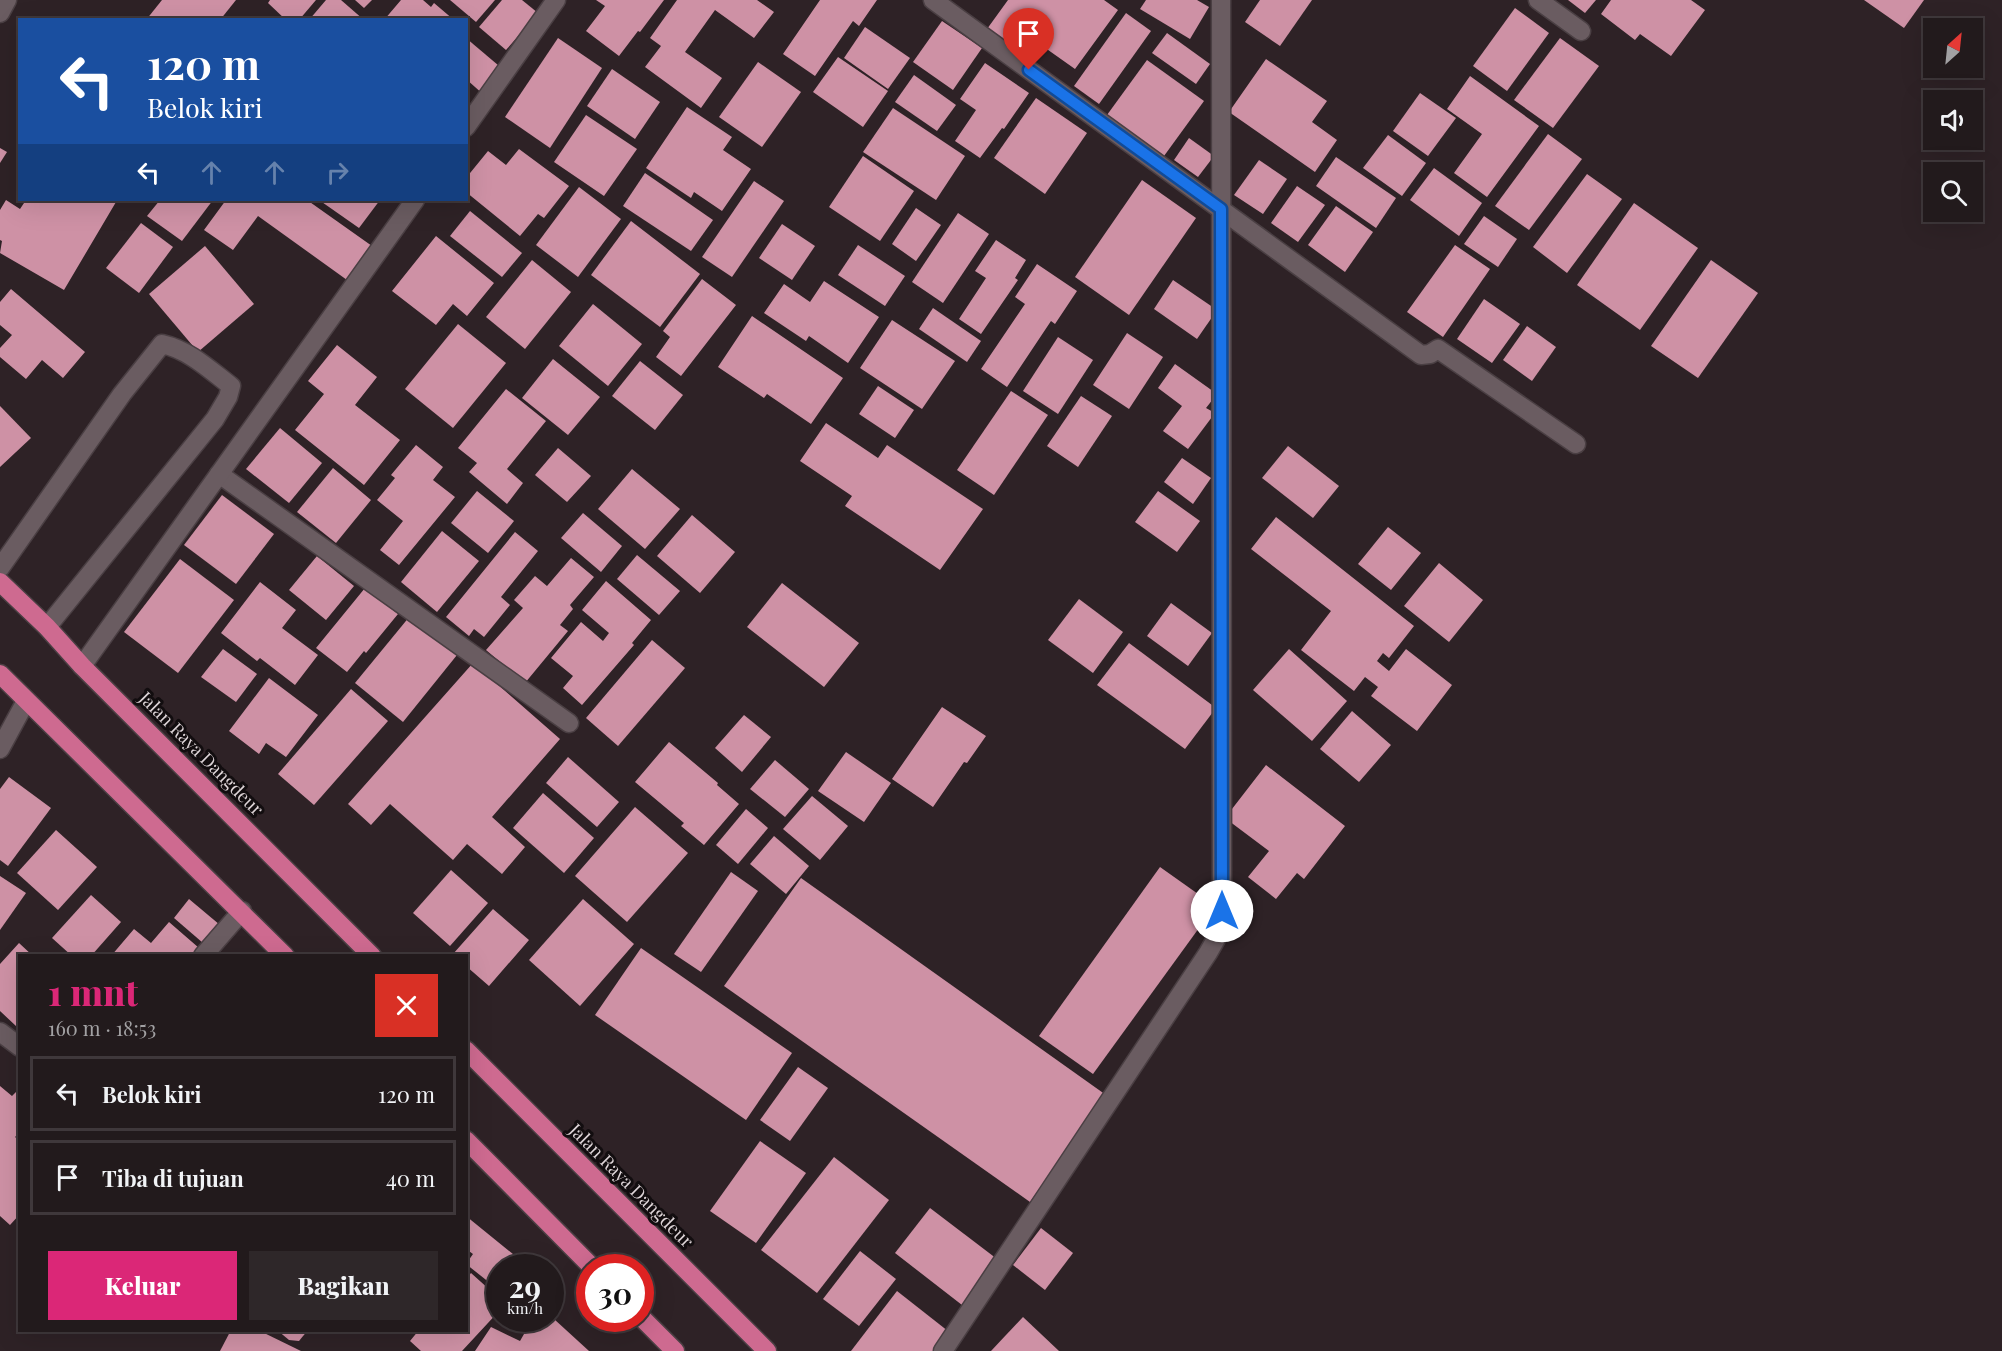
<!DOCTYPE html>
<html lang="id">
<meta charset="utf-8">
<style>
:root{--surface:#221a1c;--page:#2e2729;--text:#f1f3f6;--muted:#a2a1a3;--line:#3f383b;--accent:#db2777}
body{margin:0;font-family:"Playfair Display",serif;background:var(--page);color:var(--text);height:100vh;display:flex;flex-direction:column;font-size:22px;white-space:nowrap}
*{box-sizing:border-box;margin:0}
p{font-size:20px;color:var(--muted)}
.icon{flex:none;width:33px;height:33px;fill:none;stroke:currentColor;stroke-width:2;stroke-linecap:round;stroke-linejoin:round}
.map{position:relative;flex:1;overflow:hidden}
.drawer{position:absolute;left:18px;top:954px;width:450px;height:378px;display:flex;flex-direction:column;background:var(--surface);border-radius:0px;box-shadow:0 6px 24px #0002,0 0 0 2px var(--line)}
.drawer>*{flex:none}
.hud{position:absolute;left:18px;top:18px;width:450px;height:183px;border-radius:0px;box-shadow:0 6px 24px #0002,0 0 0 2px var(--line);background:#1a4fa0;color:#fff;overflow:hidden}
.needle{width:39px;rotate:27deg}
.tools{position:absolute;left:1923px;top:18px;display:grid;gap:12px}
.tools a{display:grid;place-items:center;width:60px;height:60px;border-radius:0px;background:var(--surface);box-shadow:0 6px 24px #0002,0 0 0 2px var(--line);font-size:30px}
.speed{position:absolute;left:486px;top:1254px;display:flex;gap:12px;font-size:30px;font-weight:700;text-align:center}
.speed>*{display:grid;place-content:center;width:78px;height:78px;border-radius:50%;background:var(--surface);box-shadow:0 6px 24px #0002,0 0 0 2px var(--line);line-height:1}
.speed small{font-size:15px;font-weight:400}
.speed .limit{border:9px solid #d22;background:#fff;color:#111}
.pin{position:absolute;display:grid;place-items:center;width:51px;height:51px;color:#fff;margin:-62px -26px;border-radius:50% 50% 50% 0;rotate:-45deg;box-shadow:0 0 6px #0007}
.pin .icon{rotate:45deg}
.me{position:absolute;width:66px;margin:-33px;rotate:0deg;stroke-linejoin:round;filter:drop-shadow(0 0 4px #0008)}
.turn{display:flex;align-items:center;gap:21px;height:126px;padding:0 30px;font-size:27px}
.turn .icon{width:78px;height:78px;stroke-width:2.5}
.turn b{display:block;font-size:42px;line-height:51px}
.lanes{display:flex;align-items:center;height:57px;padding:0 30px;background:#0003;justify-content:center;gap:30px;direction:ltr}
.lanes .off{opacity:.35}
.round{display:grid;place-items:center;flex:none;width:63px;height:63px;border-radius:0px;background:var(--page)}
.headline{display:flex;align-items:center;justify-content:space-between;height:102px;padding:0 30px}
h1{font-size:36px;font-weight:800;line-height:45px;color:var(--accent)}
.action{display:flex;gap:12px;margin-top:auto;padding:12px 30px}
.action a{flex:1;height:69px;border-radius:0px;background:var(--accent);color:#fff;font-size:24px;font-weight:800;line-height:69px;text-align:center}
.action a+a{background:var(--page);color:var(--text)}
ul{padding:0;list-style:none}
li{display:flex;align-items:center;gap:18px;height:75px;margin:0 12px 9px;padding:0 18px;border:3px solid var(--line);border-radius:0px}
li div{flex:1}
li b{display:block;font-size:22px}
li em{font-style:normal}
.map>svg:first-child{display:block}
</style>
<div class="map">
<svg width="2002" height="1351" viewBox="0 0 2002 1351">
<rect width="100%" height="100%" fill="#2e2226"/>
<!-- building -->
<g fill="#ce91a5">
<polygon points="162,0 236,0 220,20 146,20"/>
<polygon points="270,0 316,0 299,20 286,20 268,3"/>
<polygon points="326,0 341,0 364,20 309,20"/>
<polygon points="355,0 372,0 364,8"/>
<polygon points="401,0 423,0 431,7 434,3 454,20 384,20"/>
<polygon points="450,0 495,0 476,22"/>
<polygon points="502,0 522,0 538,13 506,50 479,27"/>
<polygon points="596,0 664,0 640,32 638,31 619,56 586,31 605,6"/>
<polygon points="677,0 757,0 774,12 754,38 715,10 685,52 722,78 701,108 645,67 661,46 650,38"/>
<polygon points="820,0 877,0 859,26 853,21 815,76 783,54"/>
<polygon points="1008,0 1104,0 1118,10 1075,69 1034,40 1023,55 987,29"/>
<polygon points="1146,0 1197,0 1209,7 1190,39 1140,9"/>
<polygon points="1260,0 1312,0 1280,46 1245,22"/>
<polygon points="1568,0 1596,0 1585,13"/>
<polygon points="1611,0 1691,0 1705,10 1671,56 1640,34 1635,40 1601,14"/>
<polygon points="1864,0 1924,0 1904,28"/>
<polygon points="1515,8 1549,33 1507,91 1473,66"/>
<polygon points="1126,13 1151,31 1099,104 1074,86"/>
<polygon points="942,21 982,48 953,90 913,62"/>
<polygon points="865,27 910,58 888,89 844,58"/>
<polygon points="1167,33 1210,64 1196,84 1152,53"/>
<polygon points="466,38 505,71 484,95 466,79"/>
<polygon points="558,38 602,68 550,148 505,117"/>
<polygon points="1560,38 1599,66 1553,128 1514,100"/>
<polygon points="838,57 888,91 863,127 813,92"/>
<polygon points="1266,59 1327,101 1312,122 1337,140 1315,172 1229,112"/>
<polygon points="1147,60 1204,101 1164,156 1107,115"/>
<polygon points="758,62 801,92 762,147 719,117"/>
<polygon points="985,63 1029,93 1004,129 1002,128 980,158 955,141 976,110 960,99"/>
<polygon points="612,69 660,102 635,139 587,106"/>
<polygon points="914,75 956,105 937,131 895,102"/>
<polygon points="1470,76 1539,126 1487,197 1454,173 1482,134 1447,109"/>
<polygon points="1420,93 1456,118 1428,156 1393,131"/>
<polygon points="1036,98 1087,133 1045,194 994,158"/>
<polygon points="687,107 732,137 723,150 751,169 722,211 694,192 691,198 646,168"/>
<polygon points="893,108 965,156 936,200 863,152"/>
<polygon points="586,115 637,149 604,196 554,162"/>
<polygon points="1548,134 1582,159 1529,230 1495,206"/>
<polygon points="1388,135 1426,163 1402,196 1363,168"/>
<polygon points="1189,138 1214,156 1198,177 1174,160"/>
<polygon points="0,148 7,152 0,163"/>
<polygon points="519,149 569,186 544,218 538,214 520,236 466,192 466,178 488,151 506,165"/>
<polygon points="863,156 914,191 880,241 829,207"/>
<polygon points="1336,157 1396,198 1376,228 1316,186"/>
<polygon points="1259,160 1287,179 1263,214 1234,195"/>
<polygon points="1434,168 1482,203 1459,236 1410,200"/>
<polygon points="645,173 713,220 691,251 623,206"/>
<polygon points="1587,174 1622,199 1567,273 1533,247"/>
<polygon points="1142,180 1196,218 1129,315 1075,277"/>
<polygon points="754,181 784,201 732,277 702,257"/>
<polygon points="1297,186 1325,205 1298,242 1271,223"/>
<polygon points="579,187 621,219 578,277 536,245"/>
<polygon points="6,200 20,209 26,200 112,200 116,202 64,290 0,253 2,241 0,240 0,210"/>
<polygon points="160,200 213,200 182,241 147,216"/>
<polygon points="226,200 307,200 372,246 347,280 258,216 233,250 204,230"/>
<polygon points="319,200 380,200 359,228"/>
<polygon points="1634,203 1698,248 1640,330 1577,285"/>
<polygon points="1336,206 1373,232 1345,272 1308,245"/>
<polygon points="916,208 941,225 916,261 892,244"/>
<polygon points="470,211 522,253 502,277 450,236"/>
<polygon points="958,213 989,234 943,303 912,282"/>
<polygon points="1484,216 1517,239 1498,267 1464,244"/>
<polygon points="631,221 700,274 660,327 591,275"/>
<polygon points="141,223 173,247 139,293 106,268"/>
<polygon points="782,224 815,246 792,280 759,258"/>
<polygon points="436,236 494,283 467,316 453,304 436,325 392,291"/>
<polygon points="996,240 1026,260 1015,278 1018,280 981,334 959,319 986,278 975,271"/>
<polygon points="858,245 905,276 885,306 838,275"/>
<polygon points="1455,245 1490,269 1443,337 1407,312"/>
<polygon points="205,246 254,304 198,352 149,294"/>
<polygon points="532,260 571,292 525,349 486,317"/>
<polygon points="1711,260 1758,293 1698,378 1651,346"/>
<polygon points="1037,264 1077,291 1055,324 1051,321 1007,387 981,369 1025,304 1015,297"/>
<polygon points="702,279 736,305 681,376 656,357 670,337 663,331"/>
<polygon points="1173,280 1217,310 1197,339 1154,309"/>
<polygon points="824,281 879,317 848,363 809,336 806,341 764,313 784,284 810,302"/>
<polygon points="11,289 85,352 63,378 42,360 26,379 0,357 0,348 12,335 0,325 0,302"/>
<polygon points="1484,299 1520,324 1492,363 1457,339"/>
<polygon points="593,304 642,344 608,386 559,346"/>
<polygon points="933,308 981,341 967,362 919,329"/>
<polygon points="752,316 843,378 811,424 767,394 764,398 718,367"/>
<polygon points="892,320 955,361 922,409 860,368"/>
<polygon points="458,324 506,363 453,428 405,389"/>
<polygon points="1527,326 1556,347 1532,381 1503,360"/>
<polygon points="1127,333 1163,357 1129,409 1093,385"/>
<polygon points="1058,337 1093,360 1058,414 1023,391"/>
<polygon points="337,345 377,377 355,405 400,440 364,485 295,430 324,394 308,381"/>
<polygon points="553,359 600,397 568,435 522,398"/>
<polygon points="640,361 683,395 655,430 612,396"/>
<polygon points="1175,364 1217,394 1206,408 1215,413 1188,449 1163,431 1182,406 1158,388"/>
<polygon points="878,386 914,410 895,438 859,414"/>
<polygon points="506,389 546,421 507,469 523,483 507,504 469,472 477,463 458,448"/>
<polygon points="1011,391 1048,415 994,495 957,470"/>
<polygon points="1081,396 1112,416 1078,467 1047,446"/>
<polygon points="0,406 31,438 0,467"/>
<polygon points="826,423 878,458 887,445 983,509 940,570 845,506 852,496 800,461"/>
<polygon points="280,428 322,463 289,503 246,469"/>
<polygon points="416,445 443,467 433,480 455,497 399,565 380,550 403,521 377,500 395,478 391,475"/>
<polygon points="1288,446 1339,486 1313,518 1262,478"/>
<polygon points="558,448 591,476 567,502 535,475"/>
<polygon points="1182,458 1211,478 1193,504 1164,482"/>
<polygon points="333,468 371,500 336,543 297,512"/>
<polygon points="632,469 680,509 645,549 598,509"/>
<polygon points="477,491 514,521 488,553 451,523"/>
<polygon points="1158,491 1200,521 1177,552 1135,522"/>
<polygon points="222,495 274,534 236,584 184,545"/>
<polygon points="583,513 622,546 601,572 561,538"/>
<polygon points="692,515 735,552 700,593 657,556"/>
<polygon points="1276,517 1414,626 1389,658 1383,653 1377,661 1389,671 1406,649 1452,685 1417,731 1371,696 1378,687 1365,677 1354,691 1301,650 1331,611 1251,549"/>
<polygon points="1388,527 1421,553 1391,590 1358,564"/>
<polygon points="442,531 479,561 437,612 401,582"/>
<polygon points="515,532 538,551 501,597 510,605 484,637 474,629 469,636 446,617"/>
<polygon points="637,555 680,591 659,615 617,579"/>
<polygon points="317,556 354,586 326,620 289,590"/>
<polygon points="571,558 594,577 570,605 573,609 560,625 568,631 525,683 486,650 523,608 514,600 535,576 547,586"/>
<polygon points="180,559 234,600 178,673 124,632"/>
<polygon points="1439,563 1483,600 1449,642 1404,606"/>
<polygon points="606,581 651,620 632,643 634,645 582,705 563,688 573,676 551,658 581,622 603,641 609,633 582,610"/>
<polygon points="260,582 296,610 282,628 318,655 295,685 260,658 257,661 221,633"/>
<polygon points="782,583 859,643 824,687 747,627"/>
<polygon points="365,588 398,614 366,653 364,651 347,672 316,648"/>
<polygon points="1079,599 1123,632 1093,673 1048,640"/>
<polygon points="1171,603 1212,633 1188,666 1147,636"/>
<polygon points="410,616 457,655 403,722 355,683"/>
<polygon points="652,640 685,668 618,746 586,718"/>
<polygon points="1129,643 1216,708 1185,749 1097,685"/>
<polygon points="223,649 257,674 236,702 201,677"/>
<polygon points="1289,649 1347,701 1312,741 1253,690"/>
<polygon points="473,663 560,739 492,817 525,847 502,874 467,844 453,860 390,804 371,825 348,804"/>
<polygon points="269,678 318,715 286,757 266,743 259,754 229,731"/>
<polygon points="351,689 388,721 314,805 278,774"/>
<polygon points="942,707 986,736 967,763 964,762 933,807 892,779"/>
<polygon points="1352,711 1391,745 1359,782 1320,749"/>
<polygon points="744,715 771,737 742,772 715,748"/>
<polygon points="669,742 718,783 717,785 739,804 704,845 681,826 684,823 635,782"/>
<polygon points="846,752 891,783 864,822 818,791"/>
<polygon points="568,757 619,802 597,827 546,783"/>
<polygon points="775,760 809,789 785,817 750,789"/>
<polygon points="1266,765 1345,826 1304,879 1297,873 1276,899 1248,877 1269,851 1225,818"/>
<polygon points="9,777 51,808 8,866 0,860 0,789"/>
<polygon points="543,793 594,838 564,873 513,828"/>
<polygon points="812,796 848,826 820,860 783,829"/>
<polygon points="635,807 688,853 627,922 575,876"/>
<polygon points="746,809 768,828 738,864 716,845"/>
<polygon points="56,830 97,867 58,910 17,873"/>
<polygon points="774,836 809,866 786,894 750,864"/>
<polygon points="1160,867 1215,906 1093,1074 1039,1036"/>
<polygon points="451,870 488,903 450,946 413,913"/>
<polygon points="731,872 758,891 701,972 674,954"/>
<polygon points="0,876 26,893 0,930"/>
<polygon points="801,878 1106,1095 1030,1202 724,986"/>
<polygon points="91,895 121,922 91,956 72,956 52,938"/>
<polygon points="189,899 220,925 203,943 174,918"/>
<polygon points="583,899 634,944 580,1006 529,960"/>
<polygon points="493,909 529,940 489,986 466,966 466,956 453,954"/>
<polygon points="169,922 199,948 192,956 111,956 134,929 151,943"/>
<polygon points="19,943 33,956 20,956 20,1022 16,1026 0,1011 0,964"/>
<polygon points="641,948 792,1053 746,1120 595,1015"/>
<polygon points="798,1067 828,1088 790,1141 760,1120"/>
<polygon points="0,1086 12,1096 20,1088 20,1132 15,1137 20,1141 20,1214 10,1225 0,1216"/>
<polygon points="760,1141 806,1173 756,1243 710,1211"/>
<polygon points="834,1157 889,1200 817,1293 761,1250"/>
<polygon points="930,1208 997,1259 962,1305 895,1253"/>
<polygon points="466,1216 524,1263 521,1268 500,1268 500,1291 466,1264 473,1254 466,1249"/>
<polygon points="1041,1228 1073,1253 1045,1290 1013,1265"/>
<polygon points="860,1251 896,1279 859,1326 823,1299"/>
<polygon points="471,1273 500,1299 500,1310 462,1351 421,1351 410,1341 419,1330 466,1330 466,1279"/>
<polygon points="897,1291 953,1335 940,1351 851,1351"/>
<polygon points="1023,1317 1059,1351 991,1351"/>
<polygon points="554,1319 589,1351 475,1351 491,1327 520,1341 532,1320"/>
<polygon points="231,1330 258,1330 301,1351 220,1351"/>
<polygon points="277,1330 308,1330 299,1341 289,1340"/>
</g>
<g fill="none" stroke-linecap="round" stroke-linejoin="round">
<defs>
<g id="street">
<polyline points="933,0 1421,355 1430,354 1438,349 1576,444"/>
<polyline points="1538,0 1581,31"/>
<polyline points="0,13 7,0"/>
<polyline points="466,127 556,0"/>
<polyline points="219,474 569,723"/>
<path d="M0,568L122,394L162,344C189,350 209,369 231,386L228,397L215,419L47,627"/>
<polyline points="82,666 415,200"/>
<polyline points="0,749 26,701"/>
<polyline points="203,956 242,911"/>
<polyline points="0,1032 20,1047"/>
<polyline points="943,1351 1208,953 1216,939 1222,911 1221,0"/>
</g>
<g id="highway">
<polyline points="0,582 47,627 82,666 372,956"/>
<polyline points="0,674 285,956"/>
<polyline points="466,1050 767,1351"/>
<polyline points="466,1140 593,1268"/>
<polyline points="640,1316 675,1351"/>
</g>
</defs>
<!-- street casing -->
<use href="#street" stroke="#4a3f43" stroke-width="21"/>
<!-- highway casing -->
<use href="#highway" stroke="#4a3f43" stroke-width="21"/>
<!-- street -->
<use href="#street" stroke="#6a5c61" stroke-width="18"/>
<!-- highway -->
<use href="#highway" stroke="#ce6a90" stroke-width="18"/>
</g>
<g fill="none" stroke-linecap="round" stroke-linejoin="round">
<defs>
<polyline id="route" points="1029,70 1221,209 1222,911"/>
</defs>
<!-- route casing -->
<use href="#route" stroke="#114b97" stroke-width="15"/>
<!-- route -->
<use href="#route" stroke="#1a73e8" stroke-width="10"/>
</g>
<g text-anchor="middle" stroke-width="6" stroke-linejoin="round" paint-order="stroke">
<!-- street labels -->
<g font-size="18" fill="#ddd4d7" stroke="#120d0f">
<text transform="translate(201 754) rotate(45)" y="6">Jalan Raya Dangdeur</text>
<text transform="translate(631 1186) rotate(45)" y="6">Jalan Raya Dangdeur</text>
</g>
</g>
</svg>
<div class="tools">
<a><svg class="needle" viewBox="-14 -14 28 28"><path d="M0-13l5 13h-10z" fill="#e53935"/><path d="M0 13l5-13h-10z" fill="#a2a1a3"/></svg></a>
<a><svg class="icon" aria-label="sound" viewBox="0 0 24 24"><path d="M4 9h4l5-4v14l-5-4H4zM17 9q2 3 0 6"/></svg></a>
<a><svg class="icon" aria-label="search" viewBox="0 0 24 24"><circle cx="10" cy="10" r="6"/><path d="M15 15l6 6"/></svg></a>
</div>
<div class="speed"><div>29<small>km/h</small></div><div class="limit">30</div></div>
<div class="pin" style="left:1029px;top:70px;background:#d93025"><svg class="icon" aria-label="arrive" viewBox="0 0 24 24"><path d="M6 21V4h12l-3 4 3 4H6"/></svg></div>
<svg class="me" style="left:1222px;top:911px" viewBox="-20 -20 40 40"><circle r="19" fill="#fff"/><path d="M0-13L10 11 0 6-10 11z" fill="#1a73e8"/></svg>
<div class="hud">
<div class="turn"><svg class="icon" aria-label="left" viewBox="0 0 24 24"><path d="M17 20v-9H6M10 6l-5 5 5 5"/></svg><div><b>120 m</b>Belok kiri</div></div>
<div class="lanes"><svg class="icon" aria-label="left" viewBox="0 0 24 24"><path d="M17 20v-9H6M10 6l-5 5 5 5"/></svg><svg class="icon off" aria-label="ahead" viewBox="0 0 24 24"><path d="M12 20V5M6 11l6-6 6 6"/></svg><svg class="icon off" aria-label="ahead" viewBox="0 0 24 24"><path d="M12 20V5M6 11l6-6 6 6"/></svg><svg class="icon off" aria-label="right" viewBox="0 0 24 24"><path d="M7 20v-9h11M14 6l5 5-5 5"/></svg></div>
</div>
<section class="drawer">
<div class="headline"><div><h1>1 mnt</h1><p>160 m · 18:53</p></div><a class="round" style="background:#d93025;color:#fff"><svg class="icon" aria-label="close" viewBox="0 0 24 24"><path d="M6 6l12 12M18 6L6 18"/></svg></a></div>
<ul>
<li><svg class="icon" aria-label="left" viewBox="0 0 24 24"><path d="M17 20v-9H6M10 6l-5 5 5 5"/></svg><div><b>Belok kiri</b></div><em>120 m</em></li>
<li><svg class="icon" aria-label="arrive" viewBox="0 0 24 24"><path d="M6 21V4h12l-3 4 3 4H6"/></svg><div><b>Tiba di tujuan</b></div><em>40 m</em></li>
</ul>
<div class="action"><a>Keluar</a><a>Bagikan</a></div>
</section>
</div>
